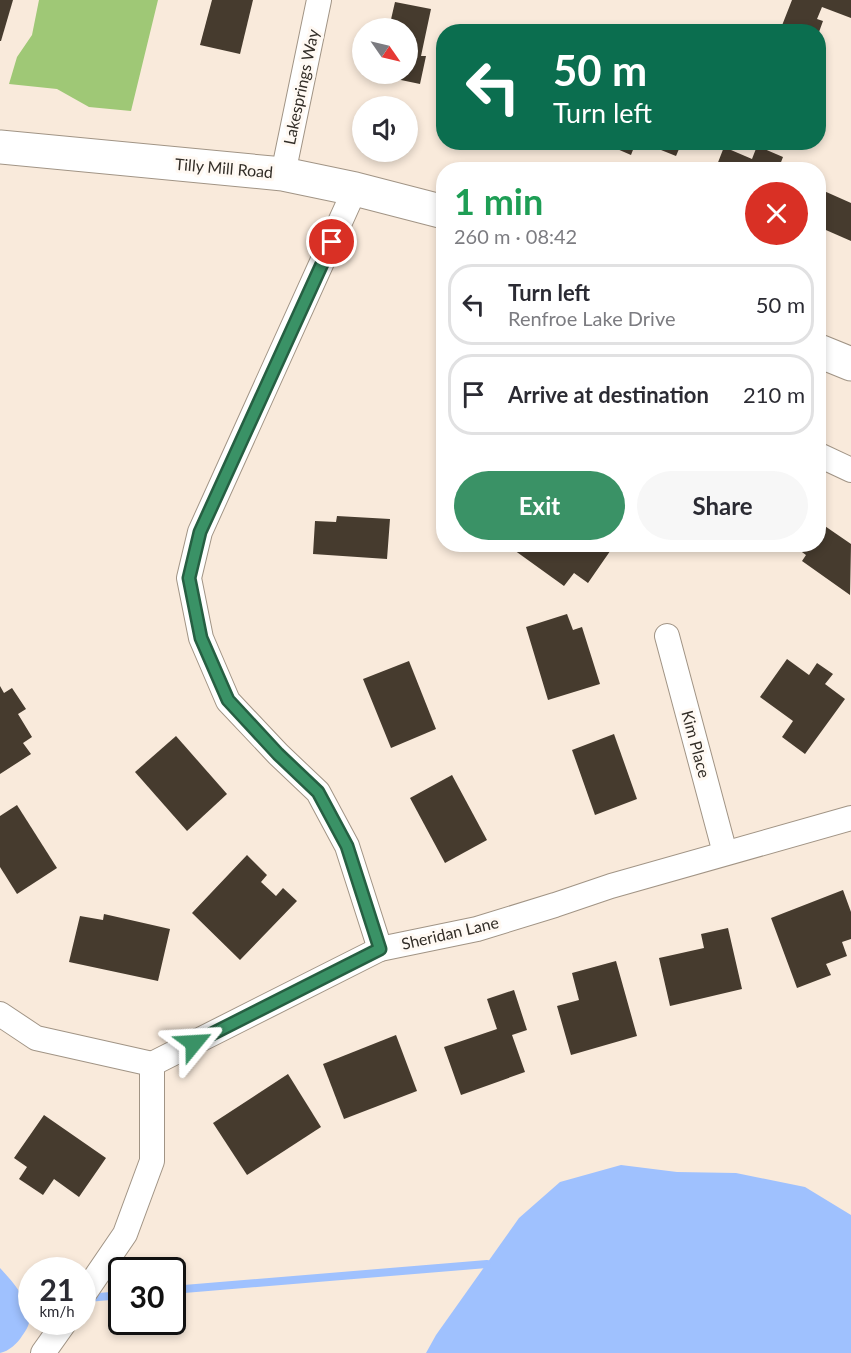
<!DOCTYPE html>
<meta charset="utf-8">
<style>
:root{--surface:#fff;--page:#f7f7f7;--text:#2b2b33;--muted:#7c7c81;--line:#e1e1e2;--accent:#3a9266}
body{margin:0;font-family:Lato,sans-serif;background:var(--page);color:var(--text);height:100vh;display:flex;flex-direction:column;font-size:22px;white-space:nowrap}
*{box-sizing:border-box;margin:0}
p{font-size:20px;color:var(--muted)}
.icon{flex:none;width:33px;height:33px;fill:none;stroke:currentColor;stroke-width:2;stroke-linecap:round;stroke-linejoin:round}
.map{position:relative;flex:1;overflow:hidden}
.details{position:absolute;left:436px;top:162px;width:390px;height:390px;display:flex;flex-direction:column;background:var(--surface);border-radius:24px;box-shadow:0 3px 9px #0003}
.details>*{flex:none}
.hud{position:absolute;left:436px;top:24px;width:390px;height:126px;border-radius:24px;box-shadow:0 3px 9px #0003;background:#0b6e4f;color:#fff;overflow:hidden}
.needle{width:39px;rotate:124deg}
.fabs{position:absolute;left:352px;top:18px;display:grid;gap:12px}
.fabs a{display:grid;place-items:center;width:66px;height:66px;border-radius:50%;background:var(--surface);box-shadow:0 3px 9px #0003;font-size:30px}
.speed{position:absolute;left:18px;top:1257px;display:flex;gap:12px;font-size:30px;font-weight:700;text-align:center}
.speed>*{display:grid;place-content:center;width:78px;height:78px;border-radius:50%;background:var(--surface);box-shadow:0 3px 9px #0003;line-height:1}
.speed small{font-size:15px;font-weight:400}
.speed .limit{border:3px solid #111;border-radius:9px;background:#fff;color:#111}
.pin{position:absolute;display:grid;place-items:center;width:51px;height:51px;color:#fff;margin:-26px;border:3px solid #fff;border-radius:50%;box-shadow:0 2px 6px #0007}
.me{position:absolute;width:66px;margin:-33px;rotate:63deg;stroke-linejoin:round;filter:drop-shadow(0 0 4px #0008)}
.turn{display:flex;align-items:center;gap:21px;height:126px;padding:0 18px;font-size:27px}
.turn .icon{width:78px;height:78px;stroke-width:2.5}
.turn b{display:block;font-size:42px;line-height:51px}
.round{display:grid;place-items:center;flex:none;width:63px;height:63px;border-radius:32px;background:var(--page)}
.headline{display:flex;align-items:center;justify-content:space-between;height:102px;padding:0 18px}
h1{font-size:36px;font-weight:700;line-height:45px;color:#1e9e55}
.button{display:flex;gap:12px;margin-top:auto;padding:12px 18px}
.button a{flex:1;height:69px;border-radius:36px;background:var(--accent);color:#fff;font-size:24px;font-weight:700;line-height:69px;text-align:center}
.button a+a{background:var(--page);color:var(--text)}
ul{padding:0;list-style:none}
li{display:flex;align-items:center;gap:18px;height:81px;margin:0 12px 9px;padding:0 6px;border:3px solid var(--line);border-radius:24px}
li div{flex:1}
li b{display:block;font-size:22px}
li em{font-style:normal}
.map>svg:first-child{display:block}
</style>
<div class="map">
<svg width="851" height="1353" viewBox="0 0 851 1353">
<rect width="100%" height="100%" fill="#f9eadb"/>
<!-- forest -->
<polygon fill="#9fc876" points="39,0 158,0 131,111 89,107 57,89 9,84 17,57 32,35"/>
<!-- water -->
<g fill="#9fc1fe">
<polygon points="621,1165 677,1172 736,1173 805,1187 851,1215 851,1353 426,1353 436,1335 519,1218 560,1182"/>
<path d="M0,1268C14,1283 30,1301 29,1323C28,1327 25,1332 22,1336C17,1344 9,1351 0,1353Z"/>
</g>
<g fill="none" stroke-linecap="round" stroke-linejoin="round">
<!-- stream -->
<g stroke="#9fc1fe" stroke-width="8">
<polyline points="172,1290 487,1264"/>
<polyline points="22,1297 32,1297"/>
<polyline points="87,1298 122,1295"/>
</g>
</g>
<!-- building -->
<g fill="#463b2e">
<polygon points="0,0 13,0 1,41 0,41"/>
<polygon points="212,0 253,0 240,54 200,45"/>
<polygon points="792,0 851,0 851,18 822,7 817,19 823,21 819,32 790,32 781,28"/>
<polygon points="395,2 431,9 421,56 426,56 420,84 377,75 408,74 408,28 389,28"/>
<polygon points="601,142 636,142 631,155"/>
<polygon points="641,142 682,142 676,156"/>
<polygon points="757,146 783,157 778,170 715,170 724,147 752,159"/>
<polygon points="824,191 851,203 851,241 819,227 819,204"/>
<polygon points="337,516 390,519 387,559 313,554 315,521 336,522"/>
<polygon points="819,522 851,544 850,595 802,561 806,555 791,544 819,544"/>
<polygon points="518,544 615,544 588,583 574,573 564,586 514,550"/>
<polygon points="567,614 573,630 582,627 600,684 548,700 526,627"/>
<polygon points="787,659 809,675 817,663 833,674 825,684 845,699 805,754 782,737 793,721 760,697"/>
<polygon points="409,661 436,729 391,748 363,679"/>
<polygon points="0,686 4,693 12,688 26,709 18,714 32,737 23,743 31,754 0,774"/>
<polygon points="614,734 637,799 595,815 572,750"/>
<polygon points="176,736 227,794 187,831 135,772"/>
<polygon points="452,775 487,840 445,863 410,798"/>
<polygon points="17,805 57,868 17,894 0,867 0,816"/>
<polygon points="247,855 267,875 261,882 276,896 283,888 297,901 240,960 192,913"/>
<polygon points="843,890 851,912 851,939 842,942 847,956 826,964 831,975 797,988 771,918"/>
<polygon points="104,914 170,929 158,981 69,962 80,916 103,920"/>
<polygon points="728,928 742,989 670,1006 659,958 704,948 701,934"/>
<polygon points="616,961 637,1036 571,1055 557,1006 579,1000 572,973"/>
<polygon points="514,990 527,1030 512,1035 525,1072 461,1095 444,1047 497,1029 487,999"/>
<polygon points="396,1035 417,1091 344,1119 323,1064"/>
<polygon points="288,1074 321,1127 247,1175 213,1123"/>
<polygon points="44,1115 106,1158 79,1197 54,1179 43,1195 19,1179 27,1167 14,1158"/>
</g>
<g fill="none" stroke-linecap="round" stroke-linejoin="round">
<defs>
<g id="street">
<polyline points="283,174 319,0"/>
<polyline points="355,189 200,532 189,578 201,638 228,701 278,754 318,792 347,846 380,949"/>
<polyline points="819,455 851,470"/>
<polyline points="667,636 725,853"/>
<polyline points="0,1014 36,1038 152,1064 380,949 477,929 555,905 611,886 851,818"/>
<polyline points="82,1297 125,1234 152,1161 152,1064"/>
<polyline points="43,1353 65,1322"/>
</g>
<g id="secondary">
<polyline points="0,147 283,174 355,189 444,212"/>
<polyline points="819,351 851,364"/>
</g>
</defs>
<!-- street casing -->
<use href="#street" stroke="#a19485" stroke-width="26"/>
<!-- secondary casing -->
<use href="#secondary" stroke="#a19485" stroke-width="35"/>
<!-- street -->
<use href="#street" stroke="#fff" stroke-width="24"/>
<!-- secondary -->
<use href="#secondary" stroke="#fff" stroke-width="33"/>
</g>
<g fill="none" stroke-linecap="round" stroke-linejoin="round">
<defs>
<polyline id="route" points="194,1043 380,949 347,846 318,792 278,754 228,700 201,638 189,578 200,532 332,242"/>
</defs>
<!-- route casing -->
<use href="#route" stroke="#265f42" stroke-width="15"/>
<!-- route -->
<use href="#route" stroke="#3a9266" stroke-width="10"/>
</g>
<g text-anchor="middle" stroke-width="6" stroke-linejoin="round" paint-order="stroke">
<!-- street labels -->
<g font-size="16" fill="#322d27" stroke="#fff9f3">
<text transform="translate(301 87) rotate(-78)" y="6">Lakesprings Way</text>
<text transform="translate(224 168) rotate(5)" y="6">Tilly Mill Road</text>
<text transform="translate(696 744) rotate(75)" y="6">Kim Place</text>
<text transform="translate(450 933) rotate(-13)" y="6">Sheridan Lane</text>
</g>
</g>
</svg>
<div class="fabs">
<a><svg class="needle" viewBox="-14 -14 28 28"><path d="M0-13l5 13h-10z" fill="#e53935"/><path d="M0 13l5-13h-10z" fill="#7c7c81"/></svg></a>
<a><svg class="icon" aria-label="sound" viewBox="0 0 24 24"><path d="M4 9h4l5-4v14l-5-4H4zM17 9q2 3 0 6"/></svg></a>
</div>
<div class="speed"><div>21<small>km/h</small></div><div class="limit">30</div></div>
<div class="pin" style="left:332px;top:242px;background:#d93025"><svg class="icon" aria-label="arrive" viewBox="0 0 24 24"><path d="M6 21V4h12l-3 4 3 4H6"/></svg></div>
<svg class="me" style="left:194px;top:1043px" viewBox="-20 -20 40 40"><path d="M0-17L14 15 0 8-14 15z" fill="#3a9266" stroke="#fff" stroke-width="4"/></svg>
<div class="hud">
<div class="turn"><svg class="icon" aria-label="left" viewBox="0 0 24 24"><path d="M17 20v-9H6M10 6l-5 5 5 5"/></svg><div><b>50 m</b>Turn left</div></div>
</div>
<section class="details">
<div class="headline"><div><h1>1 min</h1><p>260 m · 08:42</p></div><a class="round" style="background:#d93025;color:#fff"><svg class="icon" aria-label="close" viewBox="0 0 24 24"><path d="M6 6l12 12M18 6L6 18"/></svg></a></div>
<ul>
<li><svg class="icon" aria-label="left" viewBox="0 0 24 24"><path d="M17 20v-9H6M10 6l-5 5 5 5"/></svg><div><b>Turn left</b><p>Renfroe Lake Drive</p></div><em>50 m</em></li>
<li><svg class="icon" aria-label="arrive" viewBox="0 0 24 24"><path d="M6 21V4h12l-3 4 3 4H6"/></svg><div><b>Arrive at destination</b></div><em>210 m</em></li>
</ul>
<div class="button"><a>Exit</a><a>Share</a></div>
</section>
</div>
